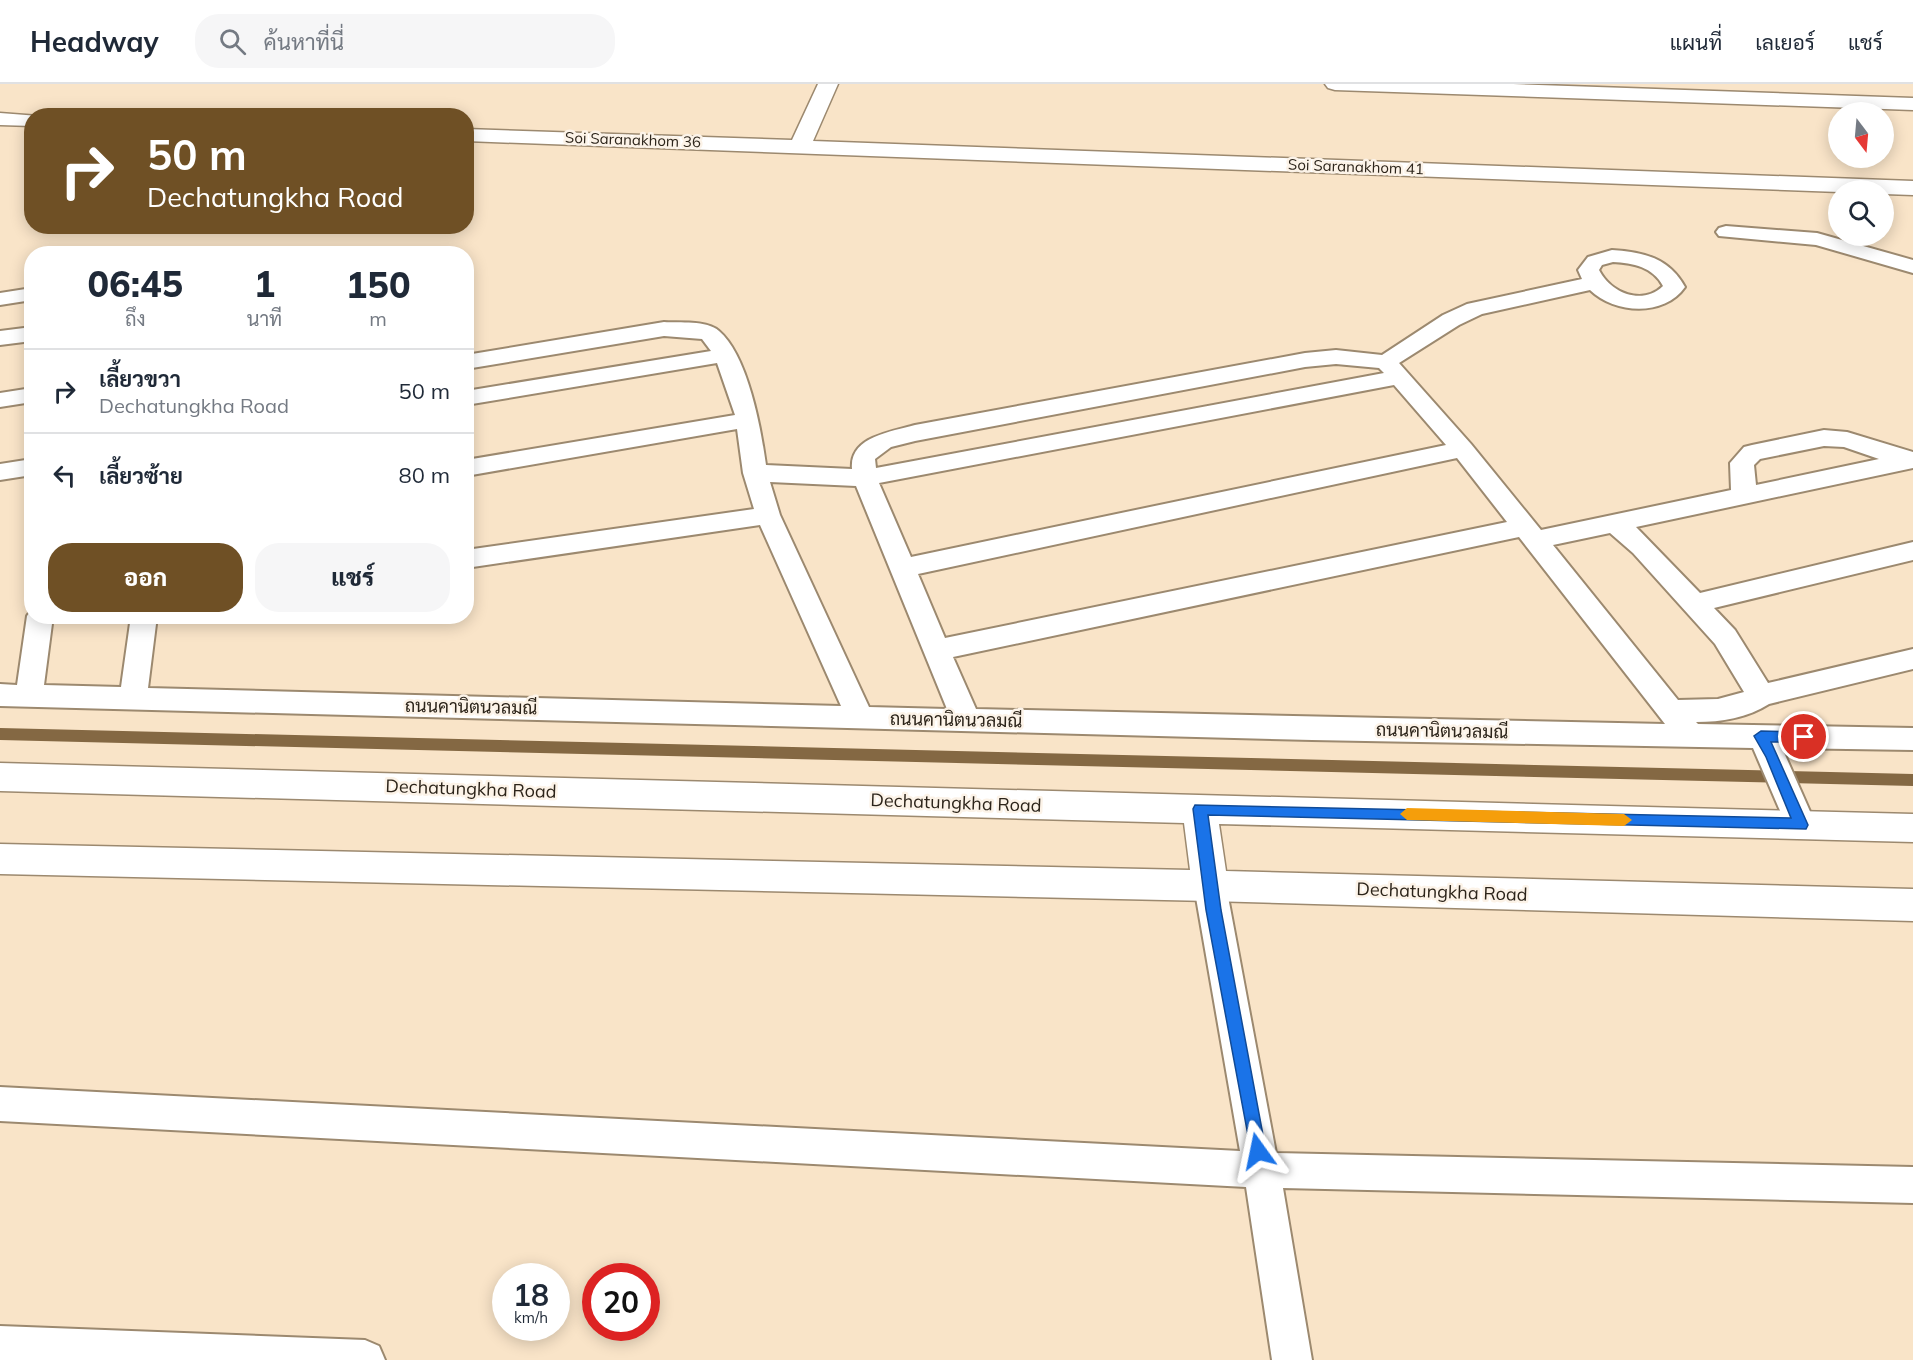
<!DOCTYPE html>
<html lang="th">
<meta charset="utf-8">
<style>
:root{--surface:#fff;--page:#f6f6f7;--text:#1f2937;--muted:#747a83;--line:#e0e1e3;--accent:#6f5025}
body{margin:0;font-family:Mulish,Sarabun,sans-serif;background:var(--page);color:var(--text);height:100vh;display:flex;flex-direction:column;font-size:22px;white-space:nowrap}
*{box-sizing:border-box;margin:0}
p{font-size:20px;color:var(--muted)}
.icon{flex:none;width:33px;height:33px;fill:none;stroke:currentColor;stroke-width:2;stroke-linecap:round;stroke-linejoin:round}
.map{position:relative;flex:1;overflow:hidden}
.panel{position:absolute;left:24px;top:162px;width:450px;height:378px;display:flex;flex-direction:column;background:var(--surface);border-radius:24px;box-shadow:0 3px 15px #0003}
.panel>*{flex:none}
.top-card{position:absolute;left:24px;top:24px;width:450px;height:126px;border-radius:24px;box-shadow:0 3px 15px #0003;background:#6f5025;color:#fff;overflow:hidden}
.needle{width:39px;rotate:164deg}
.controls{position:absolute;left:1828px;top:18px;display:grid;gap:12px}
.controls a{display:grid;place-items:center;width:66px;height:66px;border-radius:50%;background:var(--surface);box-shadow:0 3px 15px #0003;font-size:30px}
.speed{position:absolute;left:492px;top:1179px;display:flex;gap:12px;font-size:30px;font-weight:700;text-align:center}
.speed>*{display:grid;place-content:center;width:78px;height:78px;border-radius:50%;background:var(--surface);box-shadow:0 3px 15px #0003;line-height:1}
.speed small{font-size:15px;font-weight:400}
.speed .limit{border:9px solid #d22;background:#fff;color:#111}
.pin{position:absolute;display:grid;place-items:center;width:51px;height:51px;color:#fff;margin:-26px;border:3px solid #fff;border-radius:50%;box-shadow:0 2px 6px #0007}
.me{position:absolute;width:66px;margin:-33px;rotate:348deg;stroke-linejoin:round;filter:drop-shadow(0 0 4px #0008)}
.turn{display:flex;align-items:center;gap:21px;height:126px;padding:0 24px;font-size:27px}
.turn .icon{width:78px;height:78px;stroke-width:2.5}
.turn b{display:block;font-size:42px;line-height:51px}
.eta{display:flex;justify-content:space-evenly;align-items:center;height:102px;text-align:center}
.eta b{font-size:36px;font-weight:800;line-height:42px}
.button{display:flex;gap:12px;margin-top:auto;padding:12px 24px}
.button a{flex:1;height:69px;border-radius:24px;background:var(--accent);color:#fff;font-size:24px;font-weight:800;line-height:69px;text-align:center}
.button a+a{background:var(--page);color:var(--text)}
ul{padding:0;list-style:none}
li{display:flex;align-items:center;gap:18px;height:84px;padding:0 24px;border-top:2px solid var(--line)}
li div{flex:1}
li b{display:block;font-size:22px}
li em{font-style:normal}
header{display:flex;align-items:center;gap:36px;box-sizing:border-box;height:84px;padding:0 30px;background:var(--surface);border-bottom:2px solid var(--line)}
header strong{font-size:28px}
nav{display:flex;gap:33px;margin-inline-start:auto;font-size:21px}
.search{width:420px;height:54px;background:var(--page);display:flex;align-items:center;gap:15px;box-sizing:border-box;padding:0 21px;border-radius:24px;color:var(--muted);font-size:22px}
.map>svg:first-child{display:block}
</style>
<header>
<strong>Headway</strong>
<div class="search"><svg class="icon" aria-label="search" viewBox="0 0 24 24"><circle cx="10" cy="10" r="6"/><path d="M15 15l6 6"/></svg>ค้นหาที่นี่</div>
<nav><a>แผนที่</a><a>เลเยอร์</a><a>แชร์</a></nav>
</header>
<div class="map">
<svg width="1913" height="1276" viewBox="0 0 1913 1276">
<rect width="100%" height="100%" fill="#f9e4c8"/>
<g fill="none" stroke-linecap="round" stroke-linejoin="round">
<!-- stream -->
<polygon fill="#846843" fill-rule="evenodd" points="0,644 1913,690 1913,702 0,656"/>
<defs>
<g id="lane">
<polygon points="1726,142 1817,149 1913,176 1913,189 1816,161 1719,152 1716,148 1719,144"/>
<path d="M1612,166C1644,168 1669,174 1685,203C1664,233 1615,230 1590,206L1482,230L1459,241L1399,279L1471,360L1541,446L1731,406L1730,379L1744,363L1752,361L1824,346L1847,348L1913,368V384L1636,443L1700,509L1913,458V476L1714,524L1735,546L1768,599L1913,565V585L1769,620C1747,634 1722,638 1696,638L1698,640L1913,644V666L1782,664L1816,741L1812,750L1801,753L1790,750L1753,664L1312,656L0,622V600L17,601L27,532L32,525V532H53L44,601L121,603L131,532H157L148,604L841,622L760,441L466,484V466L754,425L743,389L737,345L466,392V376L735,331L717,279L466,321V307L711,267L702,255L664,252L466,285V271L664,238C679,239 707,236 719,247C748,272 761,345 766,381L852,385C849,353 890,348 915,341L1305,269L1336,266L1382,271L1443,231L1467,220L1582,195L1578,186L1588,173ZM1613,178C1633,179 1653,183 1663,202C1642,222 1611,209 1599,186L1602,181ZM1336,280L1379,284L1384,289L876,384L875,375L891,363L915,357L1305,283ZM1394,301L1446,361L911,473L879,399ZM1824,362L1844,363L1879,375L1756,401L1754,381L1760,375ZM1457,374L1507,438L945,554L918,490ZM770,398L856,402L947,625L869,623L780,431ZM1610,449L1633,469L1715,560L1744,608L1718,615L1678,616L1553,461ZM1519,453L1665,640L976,625L953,573Z"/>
<polygon points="32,204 32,216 0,221 0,209"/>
<polygon points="32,243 32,257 0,261 0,247"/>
<polygon points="32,304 32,318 0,323 0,309"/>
<polygon points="32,375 32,391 0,396 0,380"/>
<polygon points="1210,789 1221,793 1226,802 1276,1069 1913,1083 1913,1119 1283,1104 1312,1276 1272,1276 1246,1103 0,1037 0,1003 1240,1067 1194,802 1199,793"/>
<polygon points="0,1242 365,1256 379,1262 385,1276 0,1276"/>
</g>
<g id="street">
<polygon points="818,0 838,0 813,57 1913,97 1913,111 1884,110 1884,106 1839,108 466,57 466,45 792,56"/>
<polygon points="1325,0 1513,0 1913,14 1913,26 1335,6 1328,4"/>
<polygon points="0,29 39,32 32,32 32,42 0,41"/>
</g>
<polygon id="secondary" points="0,679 1913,730 1913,758 1219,740 1226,787 1913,805 1913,837 1210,817 0,790 0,760 1190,786 1184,739 0,707"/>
</defs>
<!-- lane casing -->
<use href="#lane" stroke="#9c896f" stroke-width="4"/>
<!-- street casing -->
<use href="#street" stroke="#9c896f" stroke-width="3"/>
<!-- secondary casing -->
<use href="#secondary" stroke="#9c896f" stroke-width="3"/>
<!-- lane -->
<use href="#lane" fill="#fff" fill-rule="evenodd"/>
<!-- street -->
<use href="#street" fill="#fff" fill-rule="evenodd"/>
<!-- secondary -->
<use href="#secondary" fill="#fff" fill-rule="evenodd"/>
</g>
<!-- route -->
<polygon fill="#1a73e8" stroke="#114b97" stroke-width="1.5" points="1761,647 1804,648 1811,653 1804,658 1771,658 1808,741 1806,745 1208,731 1221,826 1266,1067 1264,1073 1258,1075 1252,1073 1206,826 1193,725 1195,721 1791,734 1766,673 1754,652"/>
<!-- slow -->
<polygon fill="#f59e0b" points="1407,724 1624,730 1632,736 1624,742 1407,736 1400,730"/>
<g text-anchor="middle" stroke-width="5" stroke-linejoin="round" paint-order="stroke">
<!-- far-street labels -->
<g font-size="15" fill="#2c241a" stroke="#fcf3e8">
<text transform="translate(633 56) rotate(2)" y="5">Soi Saranakhom 36</text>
<text transform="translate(1356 83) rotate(2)" y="5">Soi Saranakhom 41</text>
</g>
<!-- street labels -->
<g font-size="18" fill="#2c241a" stroke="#fcf3e8">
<text transform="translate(471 623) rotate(1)" y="6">ถนนคานิตนวลมณี</text>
<text transform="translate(956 636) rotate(1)" y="6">ถนนคานิตนวลมณี</text>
<text transform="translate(1442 647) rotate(1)" y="6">ถนนคานิตนวลมณี</text>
<text transform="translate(471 705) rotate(2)" y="6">Dechatungkha Road</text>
<text transform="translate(956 719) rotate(2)" y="6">Dechatungkha Road</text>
<text transform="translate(1442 808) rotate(2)" y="6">Dechatungkha Road</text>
</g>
</g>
</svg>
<div class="controls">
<a><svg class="needle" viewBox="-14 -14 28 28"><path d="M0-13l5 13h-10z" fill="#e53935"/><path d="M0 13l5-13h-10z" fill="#747a83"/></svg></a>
<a><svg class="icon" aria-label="search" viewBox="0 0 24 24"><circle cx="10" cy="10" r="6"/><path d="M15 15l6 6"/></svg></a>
</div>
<div class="speed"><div>18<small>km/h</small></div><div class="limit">20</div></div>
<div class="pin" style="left:1804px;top:653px;background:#d93025"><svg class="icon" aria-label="arrive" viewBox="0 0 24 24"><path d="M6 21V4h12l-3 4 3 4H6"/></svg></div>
<svg class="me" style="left:1258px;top:1067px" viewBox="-20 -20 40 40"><path d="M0-17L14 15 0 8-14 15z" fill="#1a73e8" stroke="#fff" stroke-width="4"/></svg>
<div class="top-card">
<div class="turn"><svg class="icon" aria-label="right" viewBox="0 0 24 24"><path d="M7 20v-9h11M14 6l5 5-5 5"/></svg><div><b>50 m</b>Dechatungkha Road</div></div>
</div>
<section class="panel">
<div class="eta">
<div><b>06:45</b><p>ถึง</p></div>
<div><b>1</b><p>นาที</p></div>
<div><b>150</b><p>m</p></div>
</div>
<ul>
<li><svg class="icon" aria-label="right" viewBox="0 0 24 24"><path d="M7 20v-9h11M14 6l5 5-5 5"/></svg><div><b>เลี้ยวขวา</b><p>Dechatungkha Road</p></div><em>50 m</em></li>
<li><svg class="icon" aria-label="left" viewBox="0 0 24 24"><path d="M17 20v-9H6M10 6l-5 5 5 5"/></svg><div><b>เลี้ยวซ้าย</b></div><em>80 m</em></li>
</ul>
<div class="button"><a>ออก</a><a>แชร์</a></div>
</section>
</div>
